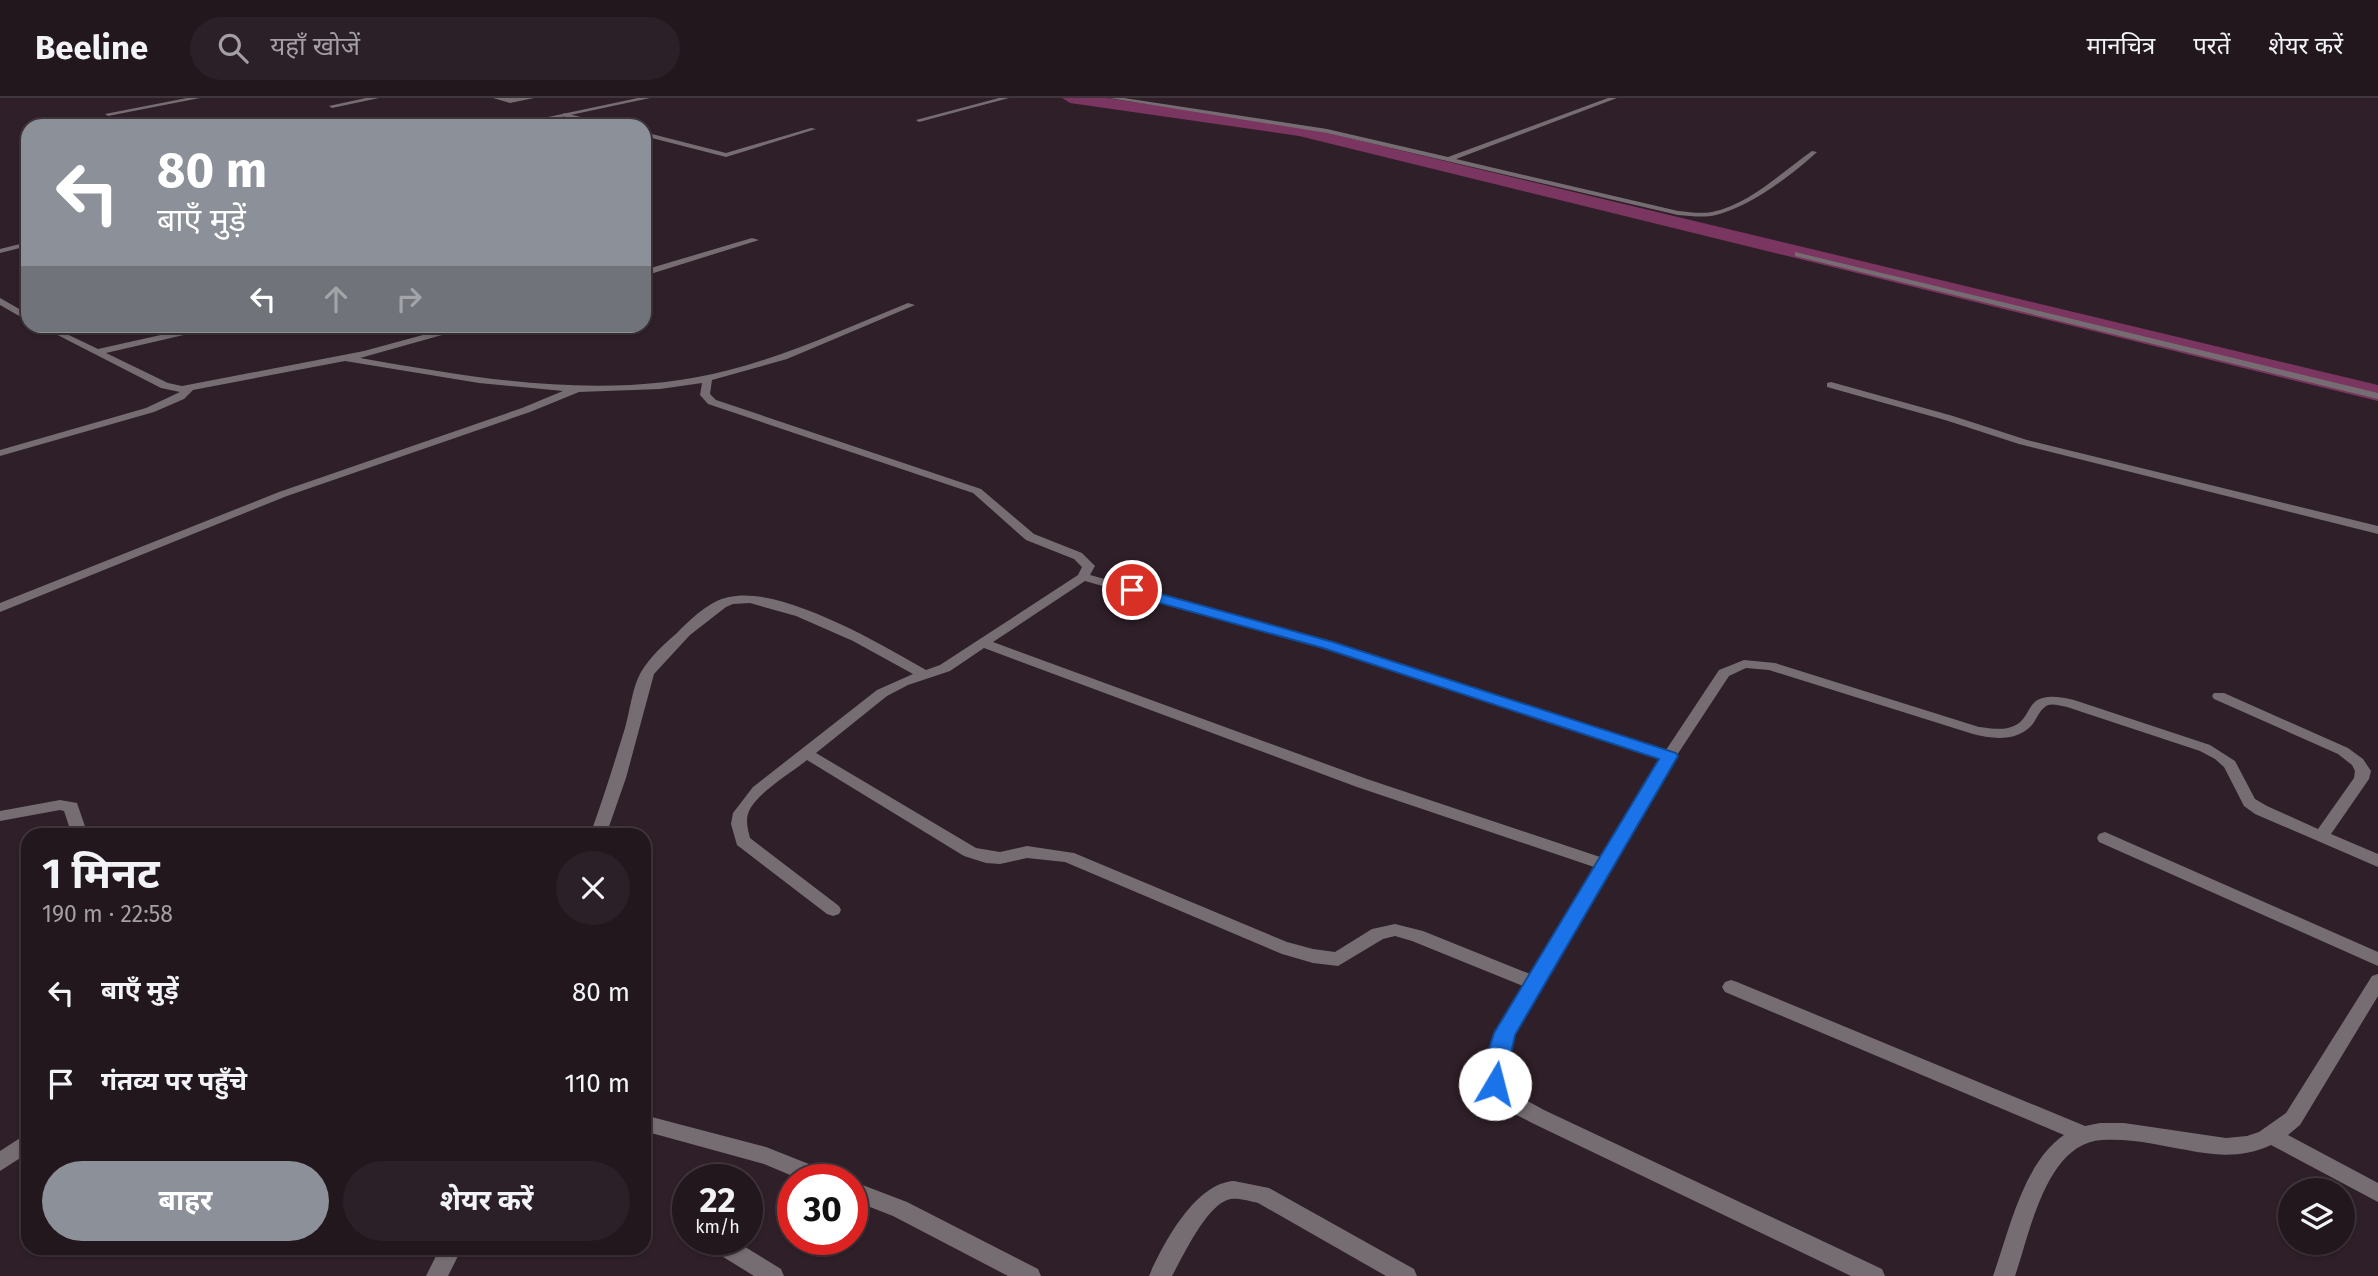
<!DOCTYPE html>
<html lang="hi">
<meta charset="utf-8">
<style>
:root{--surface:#23171e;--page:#2b2027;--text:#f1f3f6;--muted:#a39fa4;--line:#40363c;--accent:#8c9099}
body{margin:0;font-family:"Fira Sans","Noto Sans Devanagari",sans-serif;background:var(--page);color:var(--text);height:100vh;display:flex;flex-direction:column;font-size:26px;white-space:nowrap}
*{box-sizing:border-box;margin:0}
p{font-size:23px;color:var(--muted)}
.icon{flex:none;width:38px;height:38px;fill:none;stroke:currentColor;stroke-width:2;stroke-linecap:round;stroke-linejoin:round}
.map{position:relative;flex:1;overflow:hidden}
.details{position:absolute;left:21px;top:730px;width:630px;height:427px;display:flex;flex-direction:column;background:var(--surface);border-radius:21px;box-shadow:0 2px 5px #0004,0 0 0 2px var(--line)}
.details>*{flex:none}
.guide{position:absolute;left:21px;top:21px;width:630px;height:214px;border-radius:21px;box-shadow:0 2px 5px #0004,0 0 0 2px var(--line);background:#8c9099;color:#fff;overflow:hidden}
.tools{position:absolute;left:2278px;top:1080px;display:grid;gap:14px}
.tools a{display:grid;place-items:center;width:77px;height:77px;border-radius:50%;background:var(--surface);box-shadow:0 2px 5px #0004,0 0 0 2px var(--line);font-size:35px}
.speed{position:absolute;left:672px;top:1066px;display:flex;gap:14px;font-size:35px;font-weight:700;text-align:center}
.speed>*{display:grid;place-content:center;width:91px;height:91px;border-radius:50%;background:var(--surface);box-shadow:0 2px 5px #0004,0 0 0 2px var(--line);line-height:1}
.speed small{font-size:18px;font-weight:400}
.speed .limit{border:10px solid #d22;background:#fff;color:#111}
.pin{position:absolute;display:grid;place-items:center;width:60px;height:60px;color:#fff;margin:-30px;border:4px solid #fff;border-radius:50%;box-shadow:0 2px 7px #0007}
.me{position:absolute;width:77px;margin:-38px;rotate:8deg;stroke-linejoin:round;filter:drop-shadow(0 0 5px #0008)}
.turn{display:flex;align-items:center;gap:24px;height:147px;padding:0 21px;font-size:32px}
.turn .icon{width:91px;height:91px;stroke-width:2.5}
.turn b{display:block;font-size:49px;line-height:60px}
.lanes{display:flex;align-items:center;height:66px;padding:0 21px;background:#0003;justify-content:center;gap:35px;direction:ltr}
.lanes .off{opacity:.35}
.round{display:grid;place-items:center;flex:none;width:74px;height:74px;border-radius:37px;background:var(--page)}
.head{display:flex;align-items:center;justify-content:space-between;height:119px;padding:0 21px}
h1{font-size:42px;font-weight:700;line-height:52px}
.action{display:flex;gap:14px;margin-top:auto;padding:14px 21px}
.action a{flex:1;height:80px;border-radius:42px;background:var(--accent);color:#fff;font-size:28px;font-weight:700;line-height:80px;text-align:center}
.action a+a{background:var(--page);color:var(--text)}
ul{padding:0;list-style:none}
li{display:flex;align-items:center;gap:21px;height:91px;padding:0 21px}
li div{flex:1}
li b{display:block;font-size:26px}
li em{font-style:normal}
header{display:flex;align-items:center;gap:42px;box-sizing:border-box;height:98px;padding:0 35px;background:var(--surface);border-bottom:2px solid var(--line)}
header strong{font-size:33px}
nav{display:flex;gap:38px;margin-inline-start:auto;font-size:24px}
.search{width:490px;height:63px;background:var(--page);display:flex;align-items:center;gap:18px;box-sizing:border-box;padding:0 24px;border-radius:38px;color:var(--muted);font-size:26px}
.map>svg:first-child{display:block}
</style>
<header>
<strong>Beeline</strong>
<div class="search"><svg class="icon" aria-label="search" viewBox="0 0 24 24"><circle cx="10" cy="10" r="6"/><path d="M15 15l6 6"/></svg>यहाँ खोजें</div>
<nav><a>मानचित्र</a><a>परतें</a><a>शेयर करें</a></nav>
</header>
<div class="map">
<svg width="2378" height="1178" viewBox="0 0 2378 1178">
<rect width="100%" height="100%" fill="#2f1f28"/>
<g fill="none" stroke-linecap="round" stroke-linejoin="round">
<!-- canal -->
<polygon fill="#7a3560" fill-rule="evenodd" points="1062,0 1106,0 1299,28 2378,287 2378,303 1299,38 1070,5"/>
<!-- minor -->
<g fill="#766d72" fill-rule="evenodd">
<polygon points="187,0 200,0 108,18 105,16"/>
<polygon points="366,0 379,0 332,10 329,8"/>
<polygon points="493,0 534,0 510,5"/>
<polygon points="999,0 1009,0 919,24 916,22"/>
<path d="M1109,0H1124L1327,31L1448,59L1608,0H1617L1456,61L1678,113C1689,114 1701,116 1712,114C1749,107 1782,74 1812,53L1817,54C1792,77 1750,109 1716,117C1704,120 1691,118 1678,117L1327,35Z"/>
<polygon points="564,15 614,27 615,28 603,28 562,18"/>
<polygon points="811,30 816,31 726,59 644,38 644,34 726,55"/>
<polygon points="752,140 759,142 644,178 644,172"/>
<polygon points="1795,154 2378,295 2378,301 1795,158"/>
<polygon points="0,200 28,216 28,223 0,207"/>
<path d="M908,205L915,207L787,261L712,282L710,296L716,302L981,391L1034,436L1082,455L1095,468L1090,477L1333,544L1666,652L1719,572L1744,562L1775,565L1979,629C1988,630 1999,632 2008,630C2039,623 2017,588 2074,602L2210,647L2235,663L2255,701L2267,708L2318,731L2354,680L2355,673L2352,667L2338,656L2214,601L2212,598L2214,595H2224L2348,650L2363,661L2371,673L2369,681L2331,736L2378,756V769L2255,716L2244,708L2224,669L2215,661L2200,653L2067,609C2060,608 2050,604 2045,609C2039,613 2036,622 2032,627C2017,644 1992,641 1973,636L1769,572L1746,570L1729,578L1658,686L1514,936L1505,964V984L1515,996L1544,1012L1882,1171L1885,1178H1851L1530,1024C1521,1019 1509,1014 1501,1008C1463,975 1504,920 1523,888L1412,843L1395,838L1383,841L1338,868L1313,865L1282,856L1065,764L1027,760L1000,766L986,765L964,758L807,662C791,675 757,695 749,713C745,722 748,732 750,740L839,808L841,812L839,816L833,818L827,816L737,747L731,726L733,715L753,689L877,592L913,576L853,543L796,518L750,505L733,506L726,509L690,537L654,576L626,680L606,737H590C603,701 614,666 625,630C630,613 632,590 641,574C650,559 664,546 677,535C691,521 709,503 729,499C780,487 881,546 926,572L940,567L1078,477L1082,469L1074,461L1026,442L973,395L708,306L700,297L702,285L660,291L579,294L530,314L287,398L0,514V505L279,394L522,310L563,293L479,285L345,263L193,292L184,301L154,314L0,358V352L146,310L180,294L161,290L40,228H50L98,251L201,228H215L214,230L106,255L168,285L182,288L364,253L456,228H468L467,230L360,260C481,281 607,304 729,272C791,256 849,229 908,205ZM1085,483L1323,550L1660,660L1600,759L1367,681L993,544ZM984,550L1357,689L1594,769L1530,876L1423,833L1395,826L1372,831L1335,854L1313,851L1287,844L1074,755L1027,748L1000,754L976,750L816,655L887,598L908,587L950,573Z"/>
<polygon points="1831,284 1953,318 2027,342 2378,428 2378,436 2019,346 1945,322 1827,289 1827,285"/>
<polygon points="60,702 77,705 88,737 72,737 64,713 60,712 0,723 0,713"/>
<polygon points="2105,734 2378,854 2378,868 2099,744 2097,740 2099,736"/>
<path d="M2378,876V898L2300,1027L2288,1037L2378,1085V1104L2271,1047C2243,1060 2216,1058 2187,1052C2159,1047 2131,1040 2102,1042C2046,1045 2030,1135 2015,1178H1993C2009,1133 2023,1065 2064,1037L1725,894L1722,889L1725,884L1731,882L1737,884L2085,1028L2100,1025H2124L2226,1040L2247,1038L2259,1034L2286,1015L2372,878Z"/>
<polygon points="644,1017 766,1049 834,1076 837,1082 802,1082 764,1066 644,1033"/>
<polygon points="28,1035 28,1055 0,1073 0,1053"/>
<polygon points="852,1083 907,1104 1038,1171 1041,1178 1008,1178 893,1118 852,1102"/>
<path d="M1234,1083L1269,1090L1414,1171L1417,1178H1386L1258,1105C1248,1103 1234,1098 1225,1103C1204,1113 1183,1158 1172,1178H1149C1163,1146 1195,1085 1234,1083Z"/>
<polygon points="711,1141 732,1141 781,1171 784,1178 754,1178 712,1152 709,1145"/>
<polygon points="440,1150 462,1150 448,1178 426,1178"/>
</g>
<!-- tertiary -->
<g fill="#766d72" fill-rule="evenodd">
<polygon points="638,0 650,0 519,28 506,28"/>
<polygon points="28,144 28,148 0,155 0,151"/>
</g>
</g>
<!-- route -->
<path fill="#1a73e8" stroke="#114b97" stroke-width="2" d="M1132,488L1333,544L1676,655L1678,658L1515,937L1503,992L1495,995L1487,992C1479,975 1489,952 1494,935L1659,661L1323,550L1127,496L1125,492Z"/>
</svg>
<div class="tools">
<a><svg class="icon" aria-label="layers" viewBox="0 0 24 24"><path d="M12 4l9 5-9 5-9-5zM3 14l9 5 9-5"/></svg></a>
</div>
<div class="speed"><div>22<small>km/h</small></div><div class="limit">30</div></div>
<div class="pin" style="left:1132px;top:492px;background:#d93025"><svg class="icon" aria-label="arrive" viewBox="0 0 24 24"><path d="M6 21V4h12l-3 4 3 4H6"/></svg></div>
<svg class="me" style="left:1495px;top:986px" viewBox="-20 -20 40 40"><circle r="19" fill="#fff"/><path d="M0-13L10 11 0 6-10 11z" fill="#1a73e8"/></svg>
<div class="guide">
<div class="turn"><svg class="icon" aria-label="left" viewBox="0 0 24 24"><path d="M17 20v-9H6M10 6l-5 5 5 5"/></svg><div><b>80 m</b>बाएँ मुड़ें</div></div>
<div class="lanes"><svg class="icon" aria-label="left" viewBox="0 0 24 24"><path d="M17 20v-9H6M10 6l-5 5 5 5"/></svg><svg class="icon off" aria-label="ahead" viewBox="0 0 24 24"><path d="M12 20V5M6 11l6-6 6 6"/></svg><svg class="icon off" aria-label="right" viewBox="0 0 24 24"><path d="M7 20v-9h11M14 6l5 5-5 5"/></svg></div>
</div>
<section class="details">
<div class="head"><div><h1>1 मिनट</h1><p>190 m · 22:58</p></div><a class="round"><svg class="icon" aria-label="close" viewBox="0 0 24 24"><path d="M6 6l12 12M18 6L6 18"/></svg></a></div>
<ul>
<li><svg class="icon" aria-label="left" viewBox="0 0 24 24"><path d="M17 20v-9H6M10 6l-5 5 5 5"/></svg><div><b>बाएँ मुड़ें</b></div><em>80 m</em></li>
<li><svg class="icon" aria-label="arrive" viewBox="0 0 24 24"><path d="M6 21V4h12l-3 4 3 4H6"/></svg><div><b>गंतव्य पर पहुँचे</b></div><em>110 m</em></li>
</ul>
<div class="action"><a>बाहर</a><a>शेयर करें</a></div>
</section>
</div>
